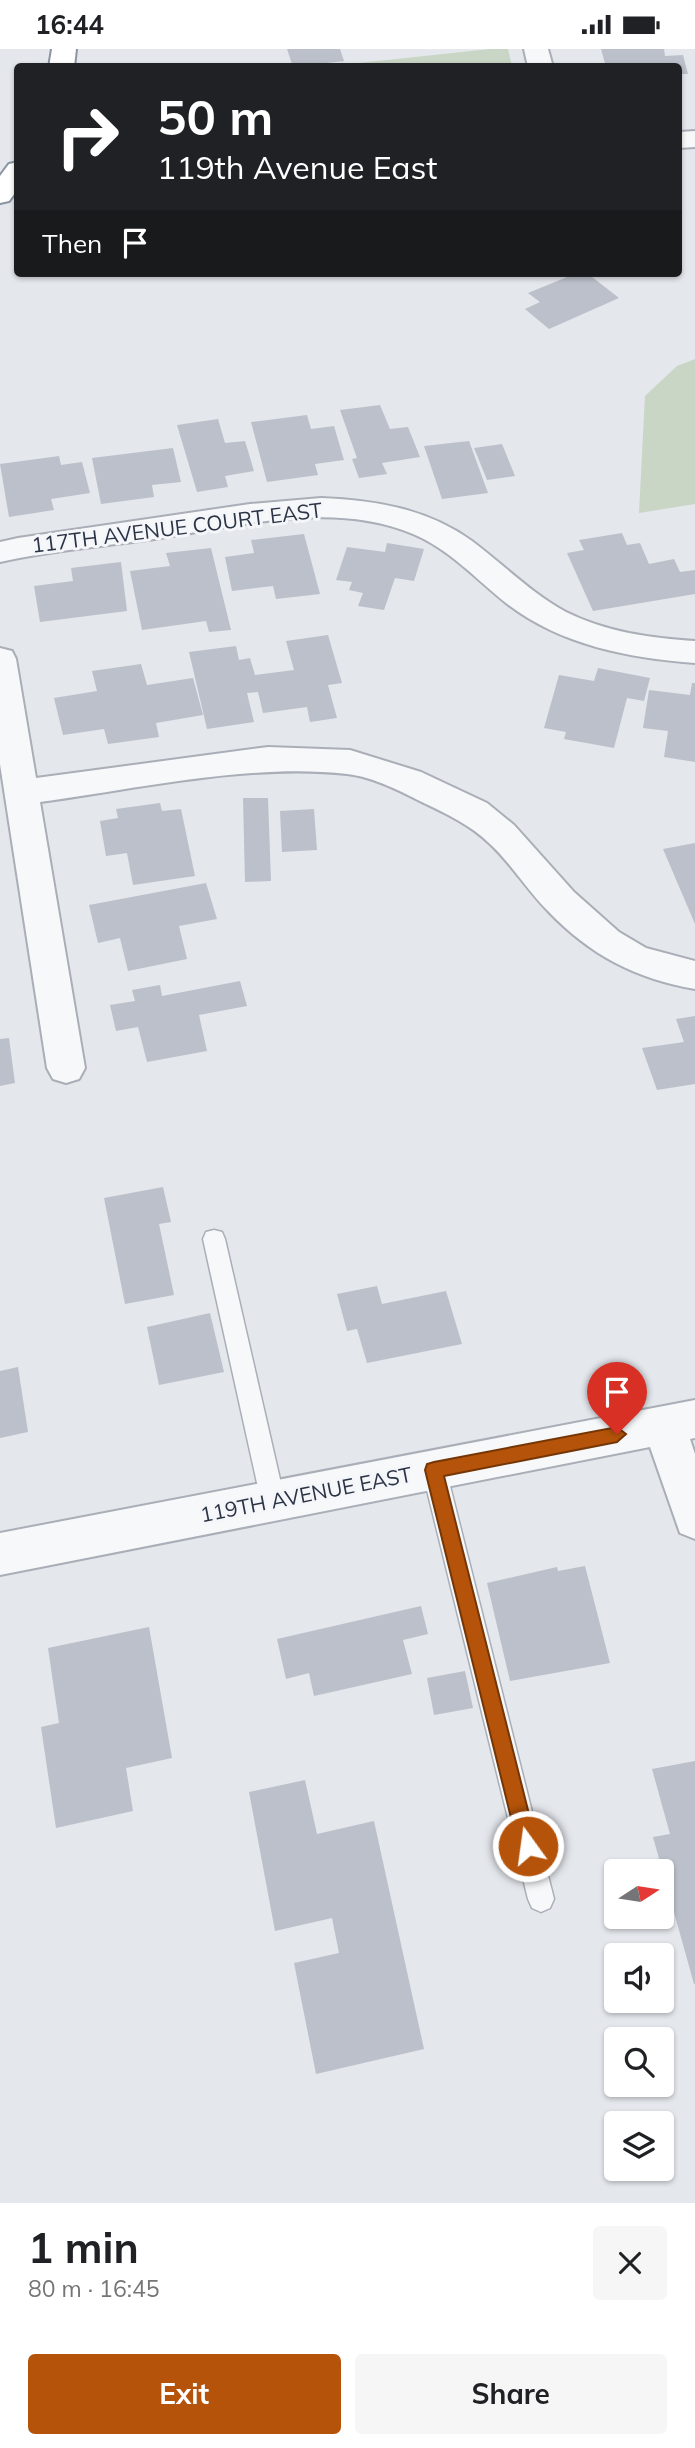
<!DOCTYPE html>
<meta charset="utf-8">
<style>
:root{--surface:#fff;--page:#f6f6f6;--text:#202124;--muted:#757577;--accent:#b45309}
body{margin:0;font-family:Mulish,sans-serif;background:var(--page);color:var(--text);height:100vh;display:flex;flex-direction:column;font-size:26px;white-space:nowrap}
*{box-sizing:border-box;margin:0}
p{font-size:23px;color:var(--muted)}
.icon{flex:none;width:38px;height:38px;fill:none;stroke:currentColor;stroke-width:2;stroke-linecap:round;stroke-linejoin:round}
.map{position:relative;height:2154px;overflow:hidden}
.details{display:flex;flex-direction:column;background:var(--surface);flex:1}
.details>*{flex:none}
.hud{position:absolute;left:14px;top:14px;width:668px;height:214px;border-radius:7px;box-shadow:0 2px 5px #0004;background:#202124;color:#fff;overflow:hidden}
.needle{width:46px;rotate:78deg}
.controls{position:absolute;left:604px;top:1810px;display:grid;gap:14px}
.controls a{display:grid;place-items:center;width:70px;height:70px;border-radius:7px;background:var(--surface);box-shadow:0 2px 5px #0004;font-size:35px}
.pin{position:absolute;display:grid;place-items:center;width:60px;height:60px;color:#fff;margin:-72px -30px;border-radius:50% 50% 50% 0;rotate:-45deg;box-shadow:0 0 7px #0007}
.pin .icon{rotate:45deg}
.me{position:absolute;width:77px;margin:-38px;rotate:346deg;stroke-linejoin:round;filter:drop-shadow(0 0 5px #0008)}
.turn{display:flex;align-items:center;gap:24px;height:147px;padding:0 28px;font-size:32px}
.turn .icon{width:91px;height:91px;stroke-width:2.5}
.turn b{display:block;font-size:49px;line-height:60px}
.then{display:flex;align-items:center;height:66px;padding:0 28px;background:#0003;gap:14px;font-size:26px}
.round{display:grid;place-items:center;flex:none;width:74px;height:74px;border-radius:7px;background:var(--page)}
.summary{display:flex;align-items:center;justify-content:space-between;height:119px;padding:0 28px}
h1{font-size:42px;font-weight:700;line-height:52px}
.button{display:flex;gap:14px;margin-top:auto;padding:14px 28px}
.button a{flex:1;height:80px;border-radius:7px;background:var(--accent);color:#fff;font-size:28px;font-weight:700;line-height:80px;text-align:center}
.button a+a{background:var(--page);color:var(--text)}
.status{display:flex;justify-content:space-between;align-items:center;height:49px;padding:0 35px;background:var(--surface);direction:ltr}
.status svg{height:19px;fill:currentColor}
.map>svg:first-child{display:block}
</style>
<div class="status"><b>16:44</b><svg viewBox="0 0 49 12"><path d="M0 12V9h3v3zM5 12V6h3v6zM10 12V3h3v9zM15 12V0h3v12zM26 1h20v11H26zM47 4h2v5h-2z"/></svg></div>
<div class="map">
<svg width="695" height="2154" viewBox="0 0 695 2154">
<rect width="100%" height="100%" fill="#e4e7ec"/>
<!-- green -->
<g fill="#c9d6c5">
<polygon points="490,0 508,0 512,17 349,15"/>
<polygon points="695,310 695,455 639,464 645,347 677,317"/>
</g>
<!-- building -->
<g fill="#bbc0ca">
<polygon points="287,0 340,0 344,12 293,18"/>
<polygon points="601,0 664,0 665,7 683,6 688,25 679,25 679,18 606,18"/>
<polygon points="577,224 587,224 619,249 549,280 525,260 540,253 528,244"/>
<polygon points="380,356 390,380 408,378 420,408 382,414 387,425 359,429 352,410 357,409 340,361"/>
<polygon points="307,366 311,380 334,377 344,411 315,415 318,426 267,433 251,373"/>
<polygon points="218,370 225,394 245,392 254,422 225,427 228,438 197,443 177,376"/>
<polygon points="469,392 488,444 442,450 424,397"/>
<polygon points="502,395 515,427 487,431 474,399"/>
<polygon points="173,399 181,433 152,436 154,448 101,455 92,409"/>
<polygon points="59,407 61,416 82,413 90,444 51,450 54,461 9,468 0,415"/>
<polygon points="622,484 627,496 640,494 649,515 674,510 680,523 695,521 695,545 593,562 567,504 584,501 579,491"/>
<polygon points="304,485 320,545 276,550 273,537 232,542 225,508 254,504 251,491"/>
<polygon points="387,494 424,500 414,532 395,529 384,561 358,557 363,544 349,541 352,533 336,531 347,498 385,503"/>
<polygon points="211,499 231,581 209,583 206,572 142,581 130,522 170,517 166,504"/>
<polygon points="121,513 127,562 40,573 34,537 73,532 71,519"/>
<polygon points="328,586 342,634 328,636 337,669 310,673 307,658 263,664 258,643 247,644 254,673 207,680 189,603 236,597 239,611 250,609 255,626 294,621 286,592"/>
<polygon points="141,615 147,636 193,629 203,666 156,674 159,688 108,695 104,680 63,686 54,649 97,642 92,622"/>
<polygon points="598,619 650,629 644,652 627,649 614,699 564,690 566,683 544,679 559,626 594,632"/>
<polygon points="692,634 695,634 695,713 664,708 668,682 643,679 649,641 690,646"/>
<polygon points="243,749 268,749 271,832 245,833"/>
<polygon points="160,754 162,762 181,760 195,827 133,836 127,804 106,807 100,772 118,769 116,760"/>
<polygon points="314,760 317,801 282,803 280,762"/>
<polygon points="695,794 695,875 663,800"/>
<polygon points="206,834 217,870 179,877 187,910 128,922 120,889 98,894 89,856"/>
<polygon points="240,932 247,957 199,966 207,1002 147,1013 138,978 116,982 110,956 135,952 132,941 160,936 162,947"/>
<polygon points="695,967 695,1035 657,1041 642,999 684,993 676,970"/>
<polygon points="9,989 15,1034 0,1037 0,990"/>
<polygon points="163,1138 171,1173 159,1175 174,1246 125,1255 104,1149"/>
<polygon points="377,1237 382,1255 446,1242 462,1295 367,1314 357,1280 347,1282 337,1245"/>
<polygon points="210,1264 224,1323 159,1336 147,1278"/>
<polygon points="18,1318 28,1383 0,1389 0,1322"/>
<polygon points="585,1517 610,1614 510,1632 487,1534 557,1518 558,1522"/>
<polygon points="421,1557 428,1585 403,1591 412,1625 314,1647 309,1624 286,1630 277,1590"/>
<polygon points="149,1578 172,1709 126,1719 133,1762 56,1779 41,1678 59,1674 48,1599"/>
<polygon points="465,1622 473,1659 434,1666 427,1629"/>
<polygon points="695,1712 695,1935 694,1935 653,1788 670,1785 652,1720"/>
<polygon points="305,1731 317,1785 374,1772 424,2000 316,2025 294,1914 339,1904 332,1869 275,1882 249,1743"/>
</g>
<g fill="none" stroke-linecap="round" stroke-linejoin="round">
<defs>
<g id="lane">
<polygon points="214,1181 222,1183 225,1190 285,1452 281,1460 273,1463 265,1460 261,1452 203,1190 206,1183"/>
<polygon points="434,1410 442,1413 446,1421 554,1850 550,1859 541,1863 532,1859 528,1850 422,1421 426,1413"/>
</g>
<g id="street">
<polygon points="524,0 548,0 553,18 528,18"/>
<polygon points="695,82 695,98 679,99 679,83"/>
<path d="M321,449C375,451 428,460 472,492C504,516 531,544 566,563C606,583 651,589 695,592V614C628,609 560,596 506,554C476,530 449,500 413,485C330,450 232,479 147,491C97,498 48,502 0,513V493L18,489L250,455Z"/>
<path d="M0,599L12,602L16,610L36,729L268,698L350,701L421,723L487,754L514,776L574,843L619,883L646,899L695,912V940C636,930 590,906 548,862C527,841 511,814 489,794C470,776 449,766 426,755C402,743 374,728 347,725C250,714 137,740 40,753L85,1019L79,1030L66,1034L53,1030L47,1019L0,715Z"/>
<polygon points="695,1351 695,1389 690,1390 695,1405 695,1490 680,1484 650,1398 0,1526 0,1484"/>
</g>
<g id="highway">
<polygon points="52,0 76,0 74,18 49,18"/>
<polygon points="18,113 18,140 9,152 0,154 0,127 9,115"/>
</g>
</defs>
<!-- lane casing -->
<use href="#lane" stroke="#a9aeb7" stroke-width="3"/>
<!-- street casing -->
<use href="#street" stroke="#a9aeb7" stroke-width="4"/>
<!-- highway casing -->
<use href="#highway" stroke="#8b94a3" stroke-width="4"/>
<!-- lane -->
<use href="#lane" fill="#f7f8fa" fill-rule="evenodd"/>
<!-- street -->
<use href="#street" fill="#f7f8fa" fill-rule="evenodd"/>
<!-- highway -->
<use href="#highway" fill="#fff" fill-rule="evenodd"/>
</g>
<!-- route -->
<polygon fill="#b45309" stroke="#753606" stroke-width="2" points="617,1378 626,1385 617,1393 444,1427 537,1797 535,1804 528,1806 521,1804 518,1797 425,1421 427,1415 434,1413"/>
<g text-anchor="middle" stroke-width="6" stroke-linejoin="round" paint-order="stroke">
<!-- street labels -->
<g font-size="21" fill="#2b3445" stroke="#f4f6f9">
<text transform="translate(177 479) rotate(-7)" y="7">117TH AVENUE COURT EAST</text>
<text transform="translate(306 1446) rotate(-11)" y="7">119TH AVENUE EAST</text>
</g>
</g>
</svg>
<div class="controls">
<a><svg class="needle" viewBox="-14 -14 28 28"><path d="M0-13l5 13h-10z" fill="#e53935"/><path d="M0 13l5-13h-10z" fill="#757577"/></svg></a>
<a><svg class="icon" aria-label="sound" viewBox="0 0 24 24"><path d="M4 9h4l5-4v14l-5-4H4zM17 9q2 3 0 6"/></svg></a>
<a><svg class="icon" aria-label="search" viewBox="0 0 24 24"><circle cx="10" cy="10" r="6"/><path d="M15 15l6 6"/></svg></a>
<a><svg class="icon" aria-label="layers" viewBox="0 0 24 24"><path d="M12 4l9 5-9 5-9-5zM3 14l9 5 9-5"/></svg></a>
</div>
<div class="pin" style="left:617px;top:1385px;background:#d93025"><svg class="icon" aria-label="arrive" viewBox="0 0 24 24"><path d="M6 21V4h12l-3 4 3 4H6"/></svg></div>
<svg class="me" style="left:528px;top:1797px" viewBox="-20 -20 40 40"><circle r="17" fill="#b45309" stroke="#fff" stroke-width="3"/><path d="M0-11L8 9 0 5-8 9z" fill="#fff"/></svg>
<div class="hud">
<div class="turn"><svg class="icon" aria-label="right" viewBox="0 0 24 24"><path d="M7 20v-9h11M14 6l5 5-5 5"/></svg><div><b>50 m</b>119th Avenue East</div></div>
<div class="then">Then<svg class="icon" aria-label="arrive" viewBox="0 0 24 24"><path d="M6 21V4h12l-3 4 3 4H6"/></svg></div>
</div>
</div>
<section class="details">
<div class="summary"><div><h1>1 min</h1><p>80 m · 16:45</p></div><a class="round"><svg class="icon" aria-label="close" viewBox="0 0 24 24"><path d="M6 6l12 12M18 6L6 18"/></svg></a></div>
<div class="button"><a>Exit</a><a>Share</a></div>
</section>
